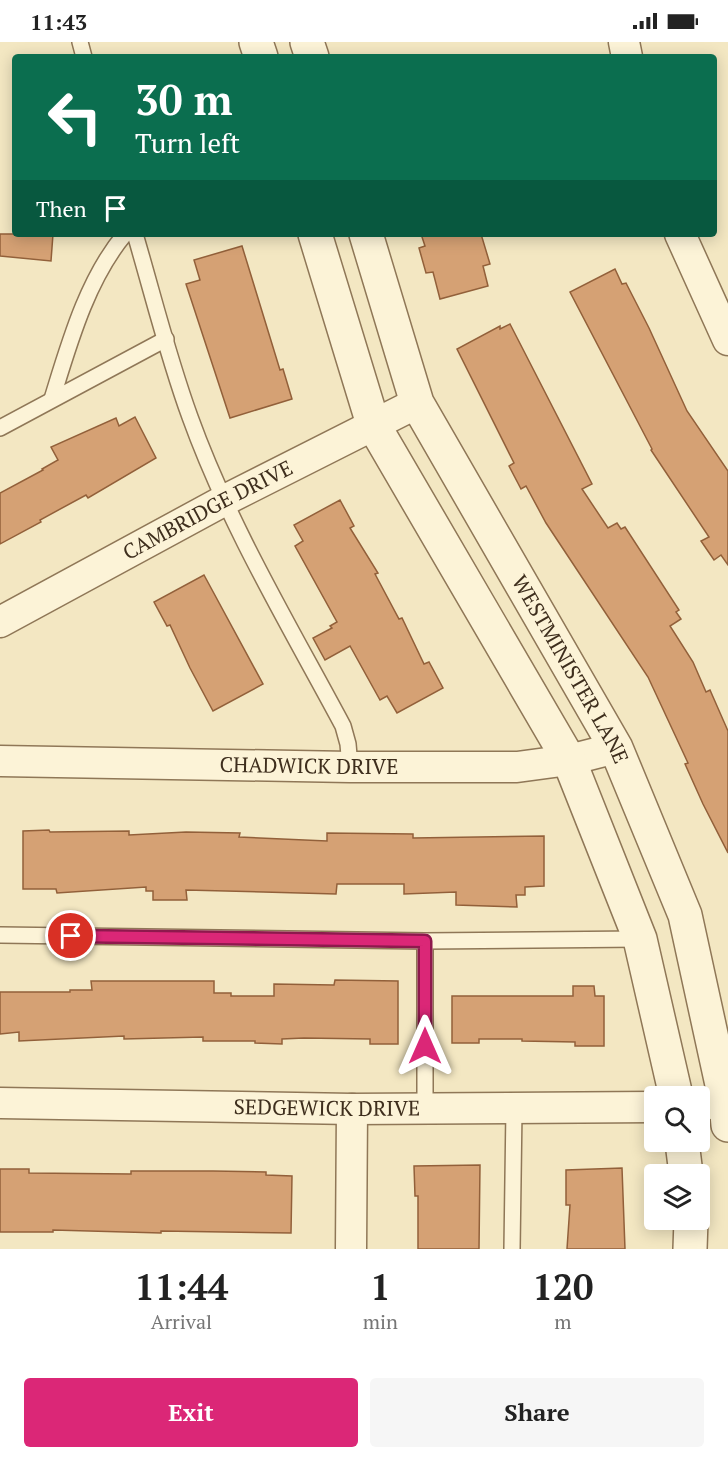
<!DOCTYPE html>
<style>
:root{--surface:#fff;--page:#f6f6f6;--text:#222;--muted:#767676;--accent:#db2777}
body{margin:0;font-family:"PT Serif",serif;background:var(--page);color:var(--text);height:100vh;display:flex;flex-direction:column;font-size:22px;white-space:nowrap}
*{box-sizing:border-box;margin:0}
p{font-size:20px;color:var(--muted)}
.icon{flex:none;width:33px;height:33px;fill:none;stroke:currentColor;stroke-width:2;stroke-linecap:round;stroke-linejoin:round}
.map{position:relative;height:1207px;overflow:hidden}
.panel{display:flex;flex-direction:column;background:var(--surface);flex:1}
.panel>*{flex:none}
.guide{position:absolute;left:12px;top:12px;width:705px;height:183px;border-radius:6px;box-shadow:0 3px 15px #0003;background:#0b6e4f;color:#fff;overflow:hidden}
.buttons{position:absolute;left:644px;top:1044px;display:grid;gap:12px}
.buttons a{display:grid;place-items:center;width:66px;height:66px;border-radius:6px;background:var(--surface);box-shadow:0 3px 15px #0003;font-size:30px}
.pin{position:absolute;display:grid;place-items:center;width:51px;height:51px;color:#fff;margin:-26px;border:3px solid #fff;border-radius:50%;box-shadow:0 2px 6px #0007}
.me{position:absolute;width:66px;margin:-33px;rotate:0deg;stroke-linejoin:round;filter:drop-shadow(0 0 4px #0008)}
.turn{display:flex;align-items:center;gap:21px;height:126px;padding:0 24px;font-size:27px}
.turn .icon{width:78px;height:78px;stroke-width:2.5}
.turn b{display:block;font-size:42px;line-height:51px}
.then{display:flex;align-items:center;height:57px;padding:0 24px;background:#0003;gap:12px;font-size:22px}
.eta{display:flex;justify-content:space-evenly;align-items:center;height:102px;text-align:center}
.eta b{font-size:36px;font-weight:700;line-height:42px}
.action{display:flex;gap:12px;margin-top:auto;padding:12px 24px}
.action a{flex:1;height:69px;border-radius:6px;background:var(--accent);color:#fff;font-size:24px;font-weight:700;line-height:69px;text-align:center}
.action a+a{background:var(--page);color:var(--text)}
.status{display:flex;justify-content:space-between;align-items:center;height:42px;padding:0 30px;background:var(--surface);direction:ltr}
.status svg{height:16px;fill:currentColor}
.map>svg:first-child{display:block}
</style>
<div class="status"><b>11:43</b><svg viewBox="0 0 49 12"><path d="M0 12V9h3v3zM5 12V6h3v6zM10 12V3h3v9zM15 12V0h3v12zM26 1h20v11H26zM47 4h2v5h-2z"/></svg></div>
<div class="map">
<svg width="728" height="1207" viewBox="0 0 728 1207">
<rect width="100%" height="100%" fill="#f3e7c2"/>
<!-- building -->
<g fill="#d5a174" stroke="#92603a" stroke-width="1.5">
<polygon points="0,192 53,192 51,219 0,214"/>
<polygon points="421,192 481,192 490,222 483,224 488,244 440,257 433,230 426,231 419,206 425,204"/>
<polygon points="242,204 280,328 283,327 292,357 230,376 186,242 200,238 194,218"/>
<polygon points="615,227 622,242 626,241 649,286 687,369 728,429 728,523 721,513 714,518 701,499 709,495 651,408 652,407 570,250"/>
<polygon points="510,282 592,442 582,447 608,486 617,481 621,487 625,485 679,568 676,570 681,577 670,584 693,620 706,650 710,648 728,689 728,811 703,762 685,722 688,721 648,635 546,481 526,444 521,447 509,424 514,421 457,307 500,284 500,287"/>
<polygon points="135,375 156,416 88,456 86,453 40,478 41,480 0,502 0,451 43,428 42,427 58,418 51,405 116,376 119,384"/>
<polygon points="340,458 354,484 350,486 378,531 375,532 399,577 402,576 424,622 429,620 443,646 397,671 387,654 380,658 350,604 325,618 313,596 332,586 330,584 337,580 295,504 303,499 294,483"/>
<polygon points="204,533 263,642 213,669 190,626 170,583 167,584 154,560"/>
<polygon points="49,788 50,790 129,789 129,793 186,790 240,791 239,795 327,799 327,791 413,792 413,796 544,794 544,844 525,845 525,853 516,853 517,865 456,863 456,850 404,852 404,842 337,842 336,852 186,848 187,858 153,858 153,849 146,849 146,845 57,851 56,847 23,847 23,789"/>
<polygon points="335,938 398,939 398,1002 370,1002 370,997 304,996 282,997 282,1002 255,1001 255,999 203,999 203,995 124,997 124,994 19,999 19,990 0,992 0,950 70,950 70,948 92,948 91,939 214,939 214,951 231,951 231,954 274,954 274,942 334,943"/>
<polygon points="573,944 594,944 595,954 604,954 604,1004 575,1004 575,1000 522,999 522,997 479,997 479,1001 452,1001 452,954 573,954"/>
<polygon points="480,1123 479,1207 418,1207 418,1154 415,1154 414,1124"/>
<polygon points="622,1126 625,1207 567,1207 570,1163 566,1163 566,1128"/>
<polygon points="0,1127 29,1127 29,1131 131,1132 131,1129 213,1129 266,1130 266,1133 292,1134 291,1191 161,1189 161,1191 53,1188 53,1190 0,1190"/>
</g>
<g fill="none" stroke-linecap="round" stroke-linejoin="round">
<defs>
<g id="service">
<polyline points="80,0 84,15"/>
<path d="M135,192C153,253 168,315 190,375C229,483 289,583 343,684L348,702L350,725"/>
<path d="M52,357C69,302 87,237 125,192"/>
<polyline points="0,386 166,297"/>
<polyline points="0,893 425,899 640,897"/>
<polyline points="425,899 425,1067"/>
<polyline points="512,1207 514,1067"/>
</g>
<g id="minor">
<polyline points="624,0 627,15"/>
<polyline points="680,192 728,298"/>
<path id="s1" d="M0,580L225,458L417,361"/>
<path id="s2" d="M0,719L350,725H517L569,718L616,706"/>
<path id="s3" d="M0,1061L352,1067L654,1065"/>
<polyline points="699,1063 728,1060"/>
<polyline points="351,1207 352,1067"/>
</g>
<g id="tertiary">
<polyline points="256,0 261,15"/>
<polyline points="307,0 312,15"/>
<polyline points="315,192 373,382 569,718 640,897 676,1054"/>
<path id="s4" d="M366,192L417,361L616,706L685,873L726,1061L728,1083"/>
<polyline points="682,1100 686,1132"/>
<polyline points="690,1207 691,1178"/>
</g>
</defs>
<!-- service casing -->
<use href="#service" stroke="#8f7757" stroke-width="18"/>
<!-- minor casing -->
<use href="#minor" stroke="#8f7757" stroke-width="33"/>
<!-- tertiary casing -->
<use href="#tertiary" stroke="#8f7757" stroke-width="36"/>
<!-- service -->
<use href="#service" stroke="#fcf3d7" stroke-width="15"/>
<!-- minor -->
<use href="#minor" stroke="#fcf3d7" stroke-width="30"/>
<!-- tertiary -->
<use href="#tertiary" stroke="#fcf3d7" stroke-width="33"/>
</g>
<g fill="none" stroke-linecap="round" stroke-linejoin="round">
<defs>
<polyline id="route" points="71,894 425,899 425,1004"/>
</defs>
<!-- route casing -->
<use href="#route" stroke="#8e194d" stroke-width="15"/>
<!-- route -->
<use href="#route" stroke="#db2777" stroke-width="10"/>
</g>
<g text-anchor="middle" stroke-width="4.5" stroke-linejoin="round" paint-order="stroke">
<!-- street labels -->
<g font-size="21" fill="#3e2e1d" stroke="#f9f0d3">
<text dy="7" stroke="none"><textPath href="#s1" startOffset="236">CAMBRIDGE DRIVE</textPath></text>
<text dy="7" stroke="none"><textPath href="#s4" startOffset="484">WESTMINISTER LANE</textPath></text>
<text dy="7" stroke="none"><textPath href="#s2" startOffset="309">CHADWICK DRIVE</textPath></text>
<text dy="7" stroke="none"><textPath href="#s3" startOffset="327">SEDGEWICK DRIVE</textPath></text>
</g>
</g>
</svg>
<div class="buttons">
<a><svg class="icon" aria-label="search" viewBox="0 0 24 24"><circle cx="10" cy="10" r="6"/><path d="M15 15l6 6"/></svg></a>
<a><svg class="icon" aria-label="layers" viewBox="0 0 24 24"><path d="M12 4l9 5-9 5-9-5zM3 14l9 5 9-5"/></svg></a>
</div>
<div class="pin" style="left:71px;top:894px;background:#d93025"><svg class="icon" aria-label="arrive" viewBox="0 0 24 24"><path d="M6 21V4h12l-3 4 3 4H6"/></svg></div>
<svg class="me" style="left:425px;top:1004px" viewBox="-20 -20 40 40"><path d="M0-17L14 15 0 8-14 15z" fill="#db2777" stroke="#fff" stroke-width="4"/></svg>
<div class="guide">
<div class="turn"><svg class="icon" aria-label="left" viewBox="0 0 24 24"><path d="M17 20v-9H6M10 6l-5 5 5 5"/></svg><div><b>30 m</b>Turn left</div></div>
<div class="then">Then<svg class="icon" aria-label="arrive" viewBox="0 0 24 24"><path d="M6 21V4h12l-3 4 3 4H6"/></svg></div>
</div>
</div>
<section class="panel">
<div class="eta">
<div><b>11:44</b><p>Arrival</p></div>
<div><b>1</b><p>min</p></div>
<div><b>120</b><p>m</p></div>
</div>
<div class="action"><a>Exit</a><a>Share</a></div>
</section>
